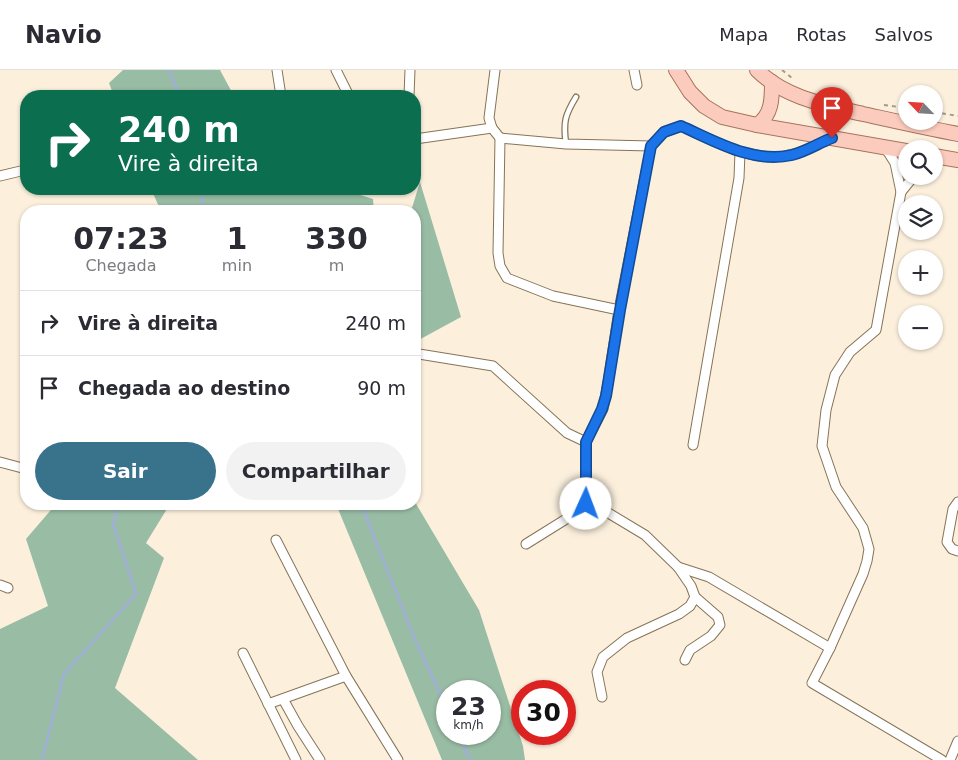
<!DOCTYPE html>
<html lang="pt">
<meta charset="utf-8">
<style>
:root{--surface:#fff;--page:#f2f2f3;--text:#2b2b33;--muted:#7c7c81;--line:#e1e1e2;--accent:#38728b}
body{margin:0;font-family:"DejaVu Sans",sans-serif;background:var(--page);color:var(--text);height:100vh;display:flex;flex-direction:column;font-size:19px;white-space:nowrap}
*{box-sizing:border-box;margin:0}
p{font-size:16px;color:var(--muted)}
.icon{flex:none;width:28px;height:28px;fill:none;stroke:currentColor;stroke-width:2;stroke-linecap:round;stroke-linejoin:round}
.map{position:relative;flex:1;overflow:hidden}
.sheet{position:absolute;left:20px;top:135px;width:401px;height:305px;display:flex;flex-direction:column;background:var(--surface);border-radius:20px;box-shadow:0 1px 4px #0004}
.sheet>*{flex:none}
.hud{position:absolute;left:20px;top:20px;width:401px;height:105px;border-radius:20px;box-shadow:0 1px 4px #0004;background:#0b6e4f;color:#fff;overflow:hidden}
.needle{width:32px;rotate:295deg}
.buttons{position:absolute;left:898px;top:15px;display:grid;gap:10px}
.buttons a{display:grid;place-items:center;width:45px;height:45px;border-radius:50%;background:var(--surface);box-shadow:0 1px 4px #0004;font-size:25px}
.speed{position:absolute;left:436px;top:610px;display:flex;gap:10px;font-size:25px;font-weight:700;text-align:center}
.speed>*{display:grid;place-content:center;width:65px;height:65px;border-radius:50%;background:var(--surface);box-shadow:0 1px 4px #0004;line-height:1}
.speed small{font-size:12px;font-weight:400}
.speed .limit{border:8px solid #d22;background:#fff;color:#111}
.pin{position:absolute;display:grid;place-items:center;width:42px;height:42px;color:#fff;margin:-51px -21px;border-radius:50% 50% 50% 0;rotate:-45deg;box-shadow:0 0 5px #0007}
.pin .icon{rotate:45deg}
.me{position:absolute;width:55px;margin:-28px;rotate:2deg;stroke-linejoin:round;filter:drop-shadow(0 0 4px #0008)}
.turn{display:flex;align-items:center;gap:18px;height:105px;padding:0 15px;font-size:22px}
.turn .icon{width:65px;height:65px;stroke-width:2.5}
.turn b{display:block;font-size:35px;line-height:42px}
.eta{display:flex;justify-content:space-evenly;align-items:center;height:85px;text-align:center}
.eta b{font-size:30px;font-weight:800;line-height:35px}
.button{display:flex;gap:10px;margin-top:auto;padding:10px 15px}
.button a{flex:1;height:58px;border-radius:30px;background:var(--accent);color:#fff;font-size:20px;font-weight:800;line-height:58px;text-align:center}
.button a+a{background:var(--page);color:var(--text)}
ul{padding:0;list-style:none}
li{display:flex;align-items:center;gap:15px;height:65px;padding:0 15px;border-top:1px solid var(--line)}
li div{flex:1}
li b{display:block;font-size:19px}
li em{font-style:normal}
header{display:flex;align-items:center;gap:30px;box-sizing:border-box;height:70px;padding:0 25px;background:var(--surface);border-bottom:1px solid var(--line)}
header strong{font-size:24px}
nav{display:flex;gap:28px;margin-inline-start:auto;font-size:18px}
.map>svg:first-child{display:block}
</style>
<header>
<strong>Navio</strong>
<nav><a>Mapa</a><a>Rotas</a><a>Salvos</a></nav>
</header>
<div class="map">
<svg width="958" height="690" viewBox="0 0 958 690">
<rect width="100%" height="100%" fill="#fcf0dd"/>
<!-- forest -->
<g fill="#99bca4" fill-rule="evenodd">
<polygon points="123,0 220,0 234,26 114,26 109,13"/>
<polygon points="420,112 461,247 415,272 415,141 411,141"/>
<polygon points="151,119 341,119 373,129 374,141 161,141"/>
<path d="M415,432L479,540L523,676L525,690H442L336,434H415ZM448,621H490V664H448Z"/>
<polygon points="56,434 170,434 146,473 164,488 115,618 198,690 0,690 0,559 48,536 26,469"/>
</g>
<g fill="none" stroke-linecap="round" stroke-linejoin="round">
<!-- stream -->
<g stroke="#9fb0d0" stroke-width="3">
<polyline points="169,0 180,26"/>
<polyline points="202,119 203,141"/>
<polyline points="361,434 416,572 448,640"/>
<polyline points="458,664 470,690"/>
<polyline points="42,690 64,604 136,524 113,453 119,434"/>
</g>
<defs>
<path id="lane" d="M566,74C563,52 565,45 576,27"/>
<g id="street">
<polyline points="277,0 281,26"/>
<polyline points="336,0 349,26"/>
<polyline points="495,0 489,48 492,58 500,68 498,183 500,196 507,208 553,226 619,240"/>
<polyline points="634,0 637,15"/>
<polyline points="409,26 410,0"/>
<polyline points="500,68 566,74 651,76"/>
<polyline points="415,69 492,58"/>
<path d="M829,69C817,74 805,81 793,84C754,95 715,71 681,56L664,62L651,76L619,240L608,313L603,339L586,372V433L600,438L645,465L678,497L709,507L830,578L812,613L942,690"/>
<polyline points="0,106 25,100"/>
<polyline points="901,122 914,106"/>
<polyline points="419,284 493,296 567,363 586,372"/>
<polyline points="693,375 739,108 740,82"/>
<polyline points="0,392 26,399"/>
<polyline points="958,432 953,439 947,472 952,479 958,481"/>
<polyline points="276,470 346,606 398,690"/>
<polyline points="526,474 579,441 586,433"/>
<polyline points="0,515 8,518"/>
<polyline points="830,578 863,504 867,491 869,479 863,458 836,417 822,376 826,340 835,305 850,282 876,260 901,122 895,93 885,77"/>
<polyline points="243,583 296,690"/>
<polyline points="685,590 690,580 711,566 720,555 718,547 695,527"/>
<polyline points="602,627 597,602 603,587 627,568 679,544 690,536 695,527 691,516 678,497"/>
<polyline points="283,629 298,656 320,690"/>
<polyline points="268,634 346,606"/>
<polyline points="950,690 958,671"/>
</g>
<g id="primary">
<polyline points="676,0 690,22 704,36 722,47 757,55 906,81"/>
<path d="M757,0C785,28 826,35 863,44C895,51 926,58 958,64"/>
<path d="M757,55C772,45 772,29 772,12"/>
<polyline points="934,86 958,90"/>
</g>
</defs>
<!-- lane casing -->
<use href="#lane" stroke="#867457" stroke-width="7"/>
<!-- street casing -->
<use href="#street" stroke="#867457" stroke-width="11"/>
<!-- primary casing -->
<use href="#primary" stroke="#a8725f" stroke-width="16"/>
<!-- path -->
<g stroke="#a49b8b" stroke-width="2" stroke-dasharray="4 4" stroke-linecap="butt">
<polyline points="782,0 792,8"/>
<polyline points="884,35 906,38"/>
<polyline points="934,42 958,46"/>
</g>
<!-- lane -->
<use href="#lane" stroke="#fff" stroke-width="4.5"/>
<!-- street -->
<use href="#street" stroke="#fff" stroke-width="9"/>
<!-- primary -->
<use href="#primary" stroke="#fbcbbd" stroke-width="14"/>
</g>
<g fill="none" stroke-linecap="round" stroke-linejoin="round">
<defs>
<path id="route" d="M586,434V372L602,339L606,326L620,240L651,76L664,62L681,56C715,71 753,94 792,85C805,82 819,73 832,68"/>
</defs>
<!-- route casing -->
<use href="#route" stroke="#114b97" stroke-width="12"/>
<!-- route -->
<use href="#route" stroke="#1a73e8" stroke-width="9"/>
</g>
</svg>
<div class="buttons">
<a><svg class="needle" viewBox="-14 -14 28 28"><path d="M0-13l5 13h-10z" fill="#e53935"/><path d="M0 13l5-13h-10z" fill="#7c7c81"/></svg></a>
<a><svg class="icon" aria-label="search" viewBox="0 0 24 24"><circle cx="10" cy="10" r="6"/><path d="M15 15l6 6"/></svg></a>
<a><svg class="icon" aria-label="layers" viewBox="0 0 24 24"><path d="M12 4l9 5-9 5-9-5zM3 14l9 5 9-5"/></svg></a>
<a>+</a>
<a>−</a>
</div>
<div class="speed"><div>23<small>km/h</small></div><div class="limit">30</div></div>
<div class="pin" style="left:832px;top:68px;background:#d93025"><svg class="icon" aria-label="arrive" viewBox="0 0 24 24"><path d="M6 21V4h12l-3 4 3 4H6"/></svg></div>
<svg class="me" style="left:586px;top:434px" viewBox="-20 -20 40 40"><circle r="19" fill="#fff"/><path d="M0-13L10 11 0 6-10 11z" fill="#1a73e8"/></svg>
<div class="hud">
<div class="turn"><svg class="icon" aria-label="right" viewBox="0 0 24 24"><path d="M7 20v-9h11M14 6l5 5-5 5"/></svg><div><b>240 m</b>Vire à direita</div></div>
</div>
<section class="sheet">
<div class="eta">
<div><b>07:23</b><p>Chegada</p></div>
<div><b>1</b><p>min</p></div>
<div><b>330</b><p>m</p></div>
</div>
<ul>
<li><svg class="icon" aria-label="right" viewBox="0 0 24 24"><path d="M7 20v-9h11M14 6l5 5-5 5"/></svg><div><b>Vire à direita</b></div><em>240 m</em></li>
<li><svg class="icon" aria-label="arrive" viewBox="0 0 24 24"><path d="M6 21V4h12l-3 4 3 4H6"/></svg><div><b>Chegada ao destino</b></div><em>90 m</em></li>
</ul>
<div class="button"><a>Sair</a><a>Compartilhar</a></div>
</section>
</div>
